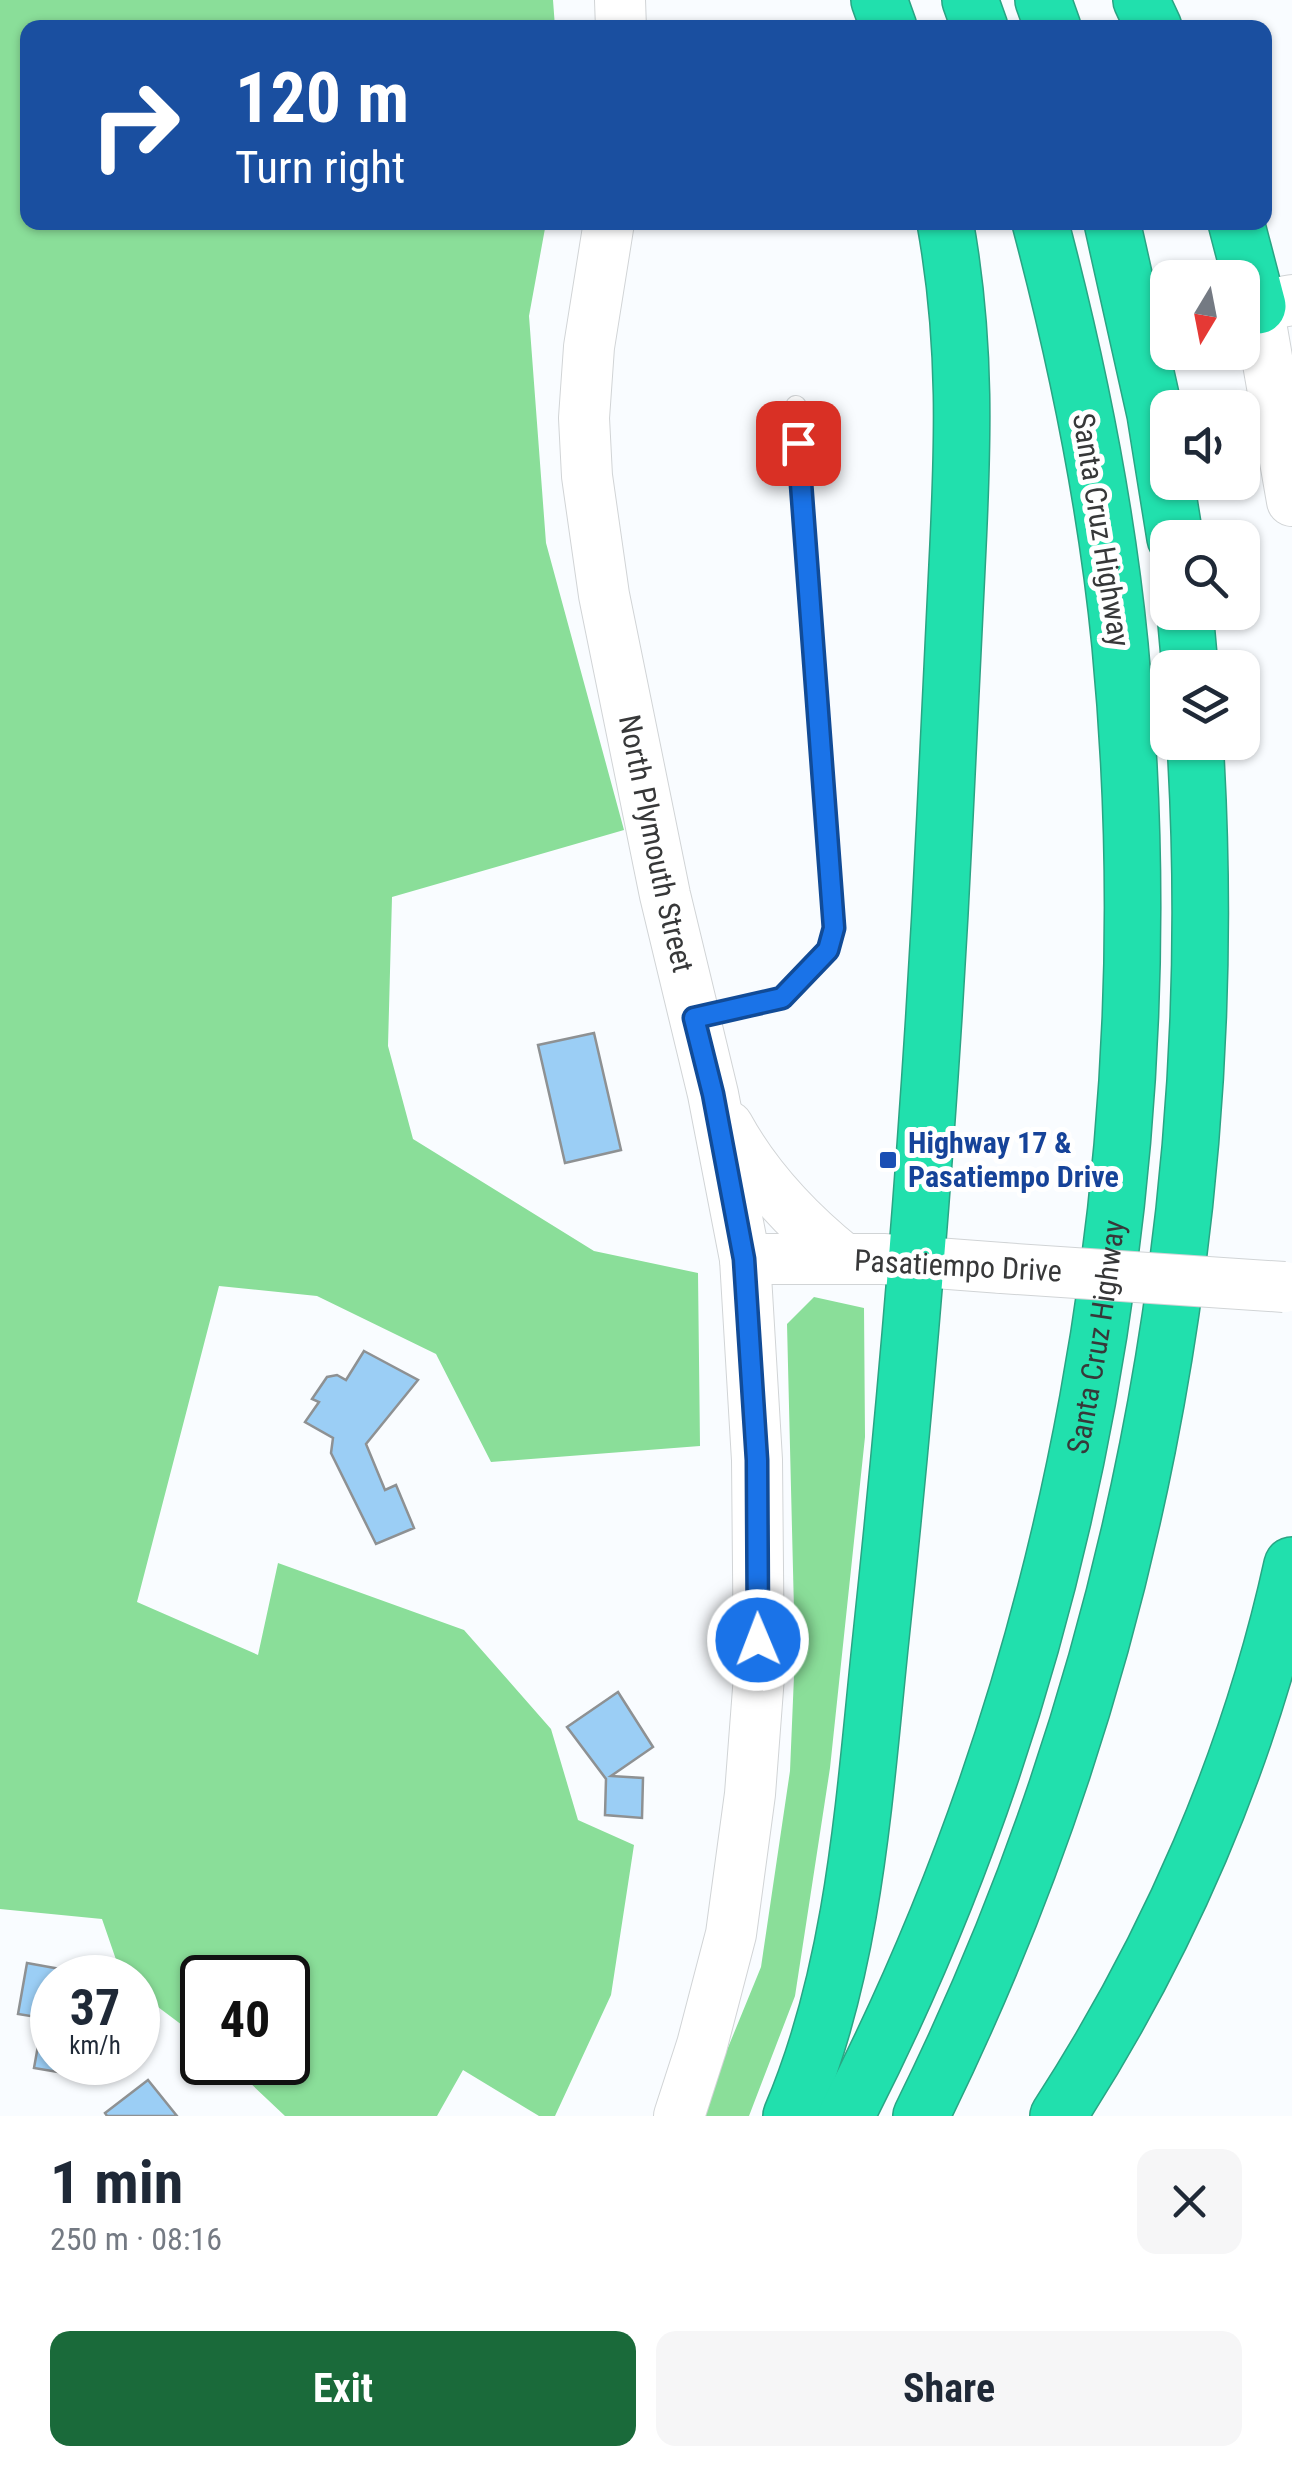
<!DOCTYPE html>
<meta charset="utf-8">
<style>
:root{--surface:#fff;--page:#f6f6f7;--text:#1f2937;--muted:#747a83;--accent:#1a6a3a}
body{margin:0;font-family:"Roboto Condensed",sans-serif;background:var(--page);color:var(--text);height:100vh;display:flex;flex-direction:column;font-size:38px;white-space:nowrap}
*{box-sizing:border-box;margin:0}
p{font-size:32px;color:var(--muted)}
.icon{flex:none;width:55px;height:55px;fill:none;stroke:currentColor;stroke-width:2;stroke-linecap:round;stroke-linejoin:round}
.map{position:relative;height:2116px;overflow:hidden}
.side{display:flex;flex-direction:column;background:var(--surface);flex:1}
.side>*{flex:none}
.banner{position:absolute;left:20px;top:20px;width:1252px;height:210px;border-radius:20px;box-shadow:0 2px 8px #0004;background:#1a4fa0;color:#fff;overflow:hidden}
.needle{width:65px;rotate:190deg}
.buttons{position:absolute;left:1150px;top:260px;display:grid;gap:20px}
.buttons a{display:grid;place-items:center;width:110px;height:110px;border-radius:20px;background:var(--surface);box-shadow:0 2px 8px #0004;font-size:50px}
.speed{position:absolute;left:30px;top:1955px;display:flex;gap:20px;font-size:50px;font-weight:700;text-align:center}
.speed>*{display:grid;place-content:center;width:130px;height:130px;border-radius:50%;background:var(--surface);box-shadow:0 2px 8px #0004;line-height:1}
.speed small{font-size:25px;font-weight:400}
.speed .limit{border:5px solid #111;border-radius:15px;background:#fff;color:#111}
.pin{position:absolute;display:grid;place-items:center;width:85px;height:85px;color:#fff;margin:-42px;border-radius:20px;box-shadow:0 5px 15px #0006}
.me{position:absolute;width:110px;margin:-55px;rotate:359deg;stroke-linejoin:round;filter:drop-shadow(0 0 8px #0008)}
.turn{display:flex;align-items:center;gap:35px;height:210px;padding:0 50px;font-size:45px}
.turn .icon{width:130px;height:130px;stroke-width:2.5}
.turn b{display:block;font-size:70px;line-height:85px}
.round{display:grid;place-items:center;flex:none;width:105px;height:105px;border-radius:20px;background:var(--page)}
.head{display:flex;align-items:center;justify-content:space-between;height:170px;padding:0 50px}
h1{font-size:60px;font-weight:700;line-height:75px}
.button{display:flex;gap:20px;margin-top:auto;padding:20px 50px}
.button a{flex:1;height:115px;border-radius:20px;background:var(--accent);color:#fff;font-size:40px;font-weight:700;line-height:115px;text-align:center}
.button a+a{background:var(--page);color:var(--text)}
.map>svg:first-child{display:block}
</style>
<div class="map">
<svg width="1292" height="2116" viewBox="0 0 1292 2116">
<rect width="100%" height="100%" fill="#f9fcff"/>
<!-- forest -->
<g fill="#8ade99">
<polygon points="0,0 553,0 555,27 28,28 28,222 546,223 529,316 546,543 624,830 392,897 388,1046 413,1139 594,1251 698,1273 700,1446 491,1462 436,1354 317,1296 219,1286 137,1602 258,1655 278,1563 464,1630 551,1729 578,1820 634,1845 611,1995 555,2116 539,2116 463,2070 437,2116 285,2116 229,2063 288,2062 288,1978 202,1978 202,2040 138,1992 138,1978 122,1977 102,1919 0,1909"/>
<polygon points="814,1297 864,1308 865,1437 830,1768 795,1996 749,2116 700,2116 761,1967 790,1771 795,1652 787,1324"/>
</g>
<!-- building -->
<g fill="#9bcef5" stroke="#8e9193" stroke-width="2.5">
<polygon points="594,1033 621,1150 565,1163 538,1045"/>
<polygon points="364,1351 418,1380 366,1444 385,1490 396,1485 414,1528 376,1544 331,1453 333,1438 305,1422 319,1402 312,1399 327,1377 337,1375 346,1380"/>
<polygon points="618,1692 653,1747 611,1776 643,1778 642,1818 605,1815 606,1779 567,1727"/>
<polygon points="27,1963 77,1972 76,1978 52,1978 52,2062 90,2062 88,2077 34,2068 43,2018 18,2014"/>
<polygon points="148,2080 177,2116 107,2116 105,2113"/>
</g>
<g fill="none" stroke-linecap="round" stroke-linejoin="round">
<defs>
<polyline id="service" points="696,1017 781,998 828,950 834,928 796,406"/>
<g id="tertiary">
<polyline points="620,0 621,28"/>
<path id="s1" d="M609,222L589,347L584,418L587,476L604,595L665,895L713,1094L745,1259L757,1460L759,1676L750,1794L731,1934L702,2045L679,2116"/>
<polyline points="1292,300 1258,306 1292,501"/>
<path d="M728,1126C757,1179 797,1221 844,1259"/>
<polyline points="745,1259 883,1259 1002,1268"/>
</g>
<g id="motorway">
<polyline points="879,0 889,28"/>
<polyline points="970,0 980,28"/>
<polyline points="1043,0 1053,28"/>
<polyline points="1141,0 1154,28"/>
<polyline points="1112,222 1155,414 1175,538"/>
<polyline points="1236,222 1258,306"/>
<polyline points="1185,612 1190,668"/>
<path d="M791,2116C855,1966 864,1798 881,1637C910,1364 932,1090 945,815C949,732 953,649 957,566C963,447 967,342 945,222"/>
<path id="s2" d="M846,2116C1077,1667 1168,1146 1120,645C1106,503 1077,361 1040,222"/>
<path d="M921,2116C1131,1691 1224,1215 1195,742"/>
<path d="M1058,2116C1167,1948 1249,1761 1292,1565"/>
</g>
</defs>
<!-- service casing -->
<use href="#service" stroke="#d1d4d6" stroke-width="22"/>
<!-- tertiary casing -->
<use href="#tertiary" stroke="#d1d4d6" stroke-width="52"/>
<!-- motorway casing -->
<use href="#motorway" stroke="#29a584" stroke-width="58"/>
<!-- service -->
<use href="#service" stroke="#fff" stroke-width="20"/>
<!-- tertiary -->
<use href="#tertiary" stroke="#fff" stroke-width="50"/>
<!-- motorway -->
<use href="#motorway" stroke="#21e0ad" stroke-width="55"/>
<defs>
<polyline id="tertiary-bridge" points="1002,1268 1284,1287"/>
</defs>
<!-- tertiary-bridge casing -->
<use href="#tertiary-bridge" stroke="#d1d4d6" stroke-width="52" stroke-linecap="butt"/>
<!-- tertiary-bridge -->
<use href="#tertiary-bridge" stroke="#fff" stroke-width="50"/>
</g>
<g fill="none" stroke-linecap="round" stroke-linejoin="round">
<defs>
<polyline id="route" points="758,1640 757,1460 744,1259 713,1094 694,1018 782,998 828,950 834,928 798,443"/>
</defs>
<!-- route casing -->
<use href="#route" stroke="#114b97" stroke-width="25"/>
<!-- route -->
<use href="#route" stroke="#1a73e8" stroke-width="18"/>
</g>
<!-- markers -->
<rect fill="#1a4fb4" stroke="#fff" stroke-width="4" x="878" y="1150" width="20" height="20" rx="5"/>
<g text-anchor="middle" stroke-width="10" stroke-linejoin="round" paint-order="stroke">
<!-- street labels -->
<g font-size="30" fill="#373839" stroke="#fff">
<text transform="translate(1101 530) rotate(81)" y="10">Santa Cruz Highway</text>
<text dy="10" stroke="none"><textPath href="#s1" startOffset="630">North Plymouth Street</textPath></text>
<text transform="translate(958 1266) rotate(3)" y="10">Pasatiempo Drive</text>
<text dy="10" stroke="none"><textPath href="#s2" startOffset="822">Santa Cruz Highway</textPath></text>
</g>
<!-- transit labels -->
<g font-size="30" font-weight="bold" fill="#164399" stroke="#fff" text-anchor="start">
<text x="908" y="1153">Highway 17 &amp;<tspan x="908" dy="34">Pasatiempo Drive</tspan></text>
</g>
</g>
</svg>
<div class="buttons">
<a><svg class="needle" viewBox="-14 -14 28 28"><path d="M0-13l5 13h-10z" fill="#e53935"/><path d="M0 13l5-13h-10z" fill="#747a83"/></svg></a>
<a><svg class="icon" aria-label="sound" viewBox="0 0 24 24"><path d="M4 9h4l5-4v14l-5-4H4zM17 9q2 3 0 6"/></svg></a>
<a><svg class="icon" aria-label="search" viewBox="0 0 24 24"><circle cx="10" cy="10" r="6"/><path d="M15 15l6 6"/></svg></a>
<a><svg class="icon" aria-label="layers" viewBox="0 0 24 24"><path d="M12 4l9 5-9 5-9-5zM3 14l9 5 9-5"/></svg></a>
</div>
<div class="speed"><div>37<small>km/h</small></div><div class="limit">40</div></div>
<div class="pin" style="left:798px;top:443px;background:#d93025"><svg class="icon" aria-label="arrive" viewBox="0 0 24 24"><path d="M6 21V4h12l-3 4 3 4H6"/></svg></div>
<svg class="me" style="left:758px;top:1640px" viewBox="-20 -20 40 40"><circle r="17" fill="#1a73e8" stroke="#fff" stroke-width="3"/><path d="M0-11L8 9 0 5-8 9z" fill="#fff"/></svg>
<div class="banner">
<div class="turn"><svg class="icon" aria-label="right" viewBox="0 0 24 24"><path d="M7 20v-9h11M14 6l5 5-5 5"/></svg><div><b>120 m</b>Turn right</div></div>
</div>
</div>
<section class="side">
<div class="head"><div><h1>1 min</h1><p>250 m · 08:16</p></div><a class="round"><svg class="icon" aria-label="close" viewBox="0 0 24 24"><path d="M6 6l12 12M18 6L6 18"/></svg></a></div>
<div class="button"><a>Exit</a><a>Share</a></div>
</section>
